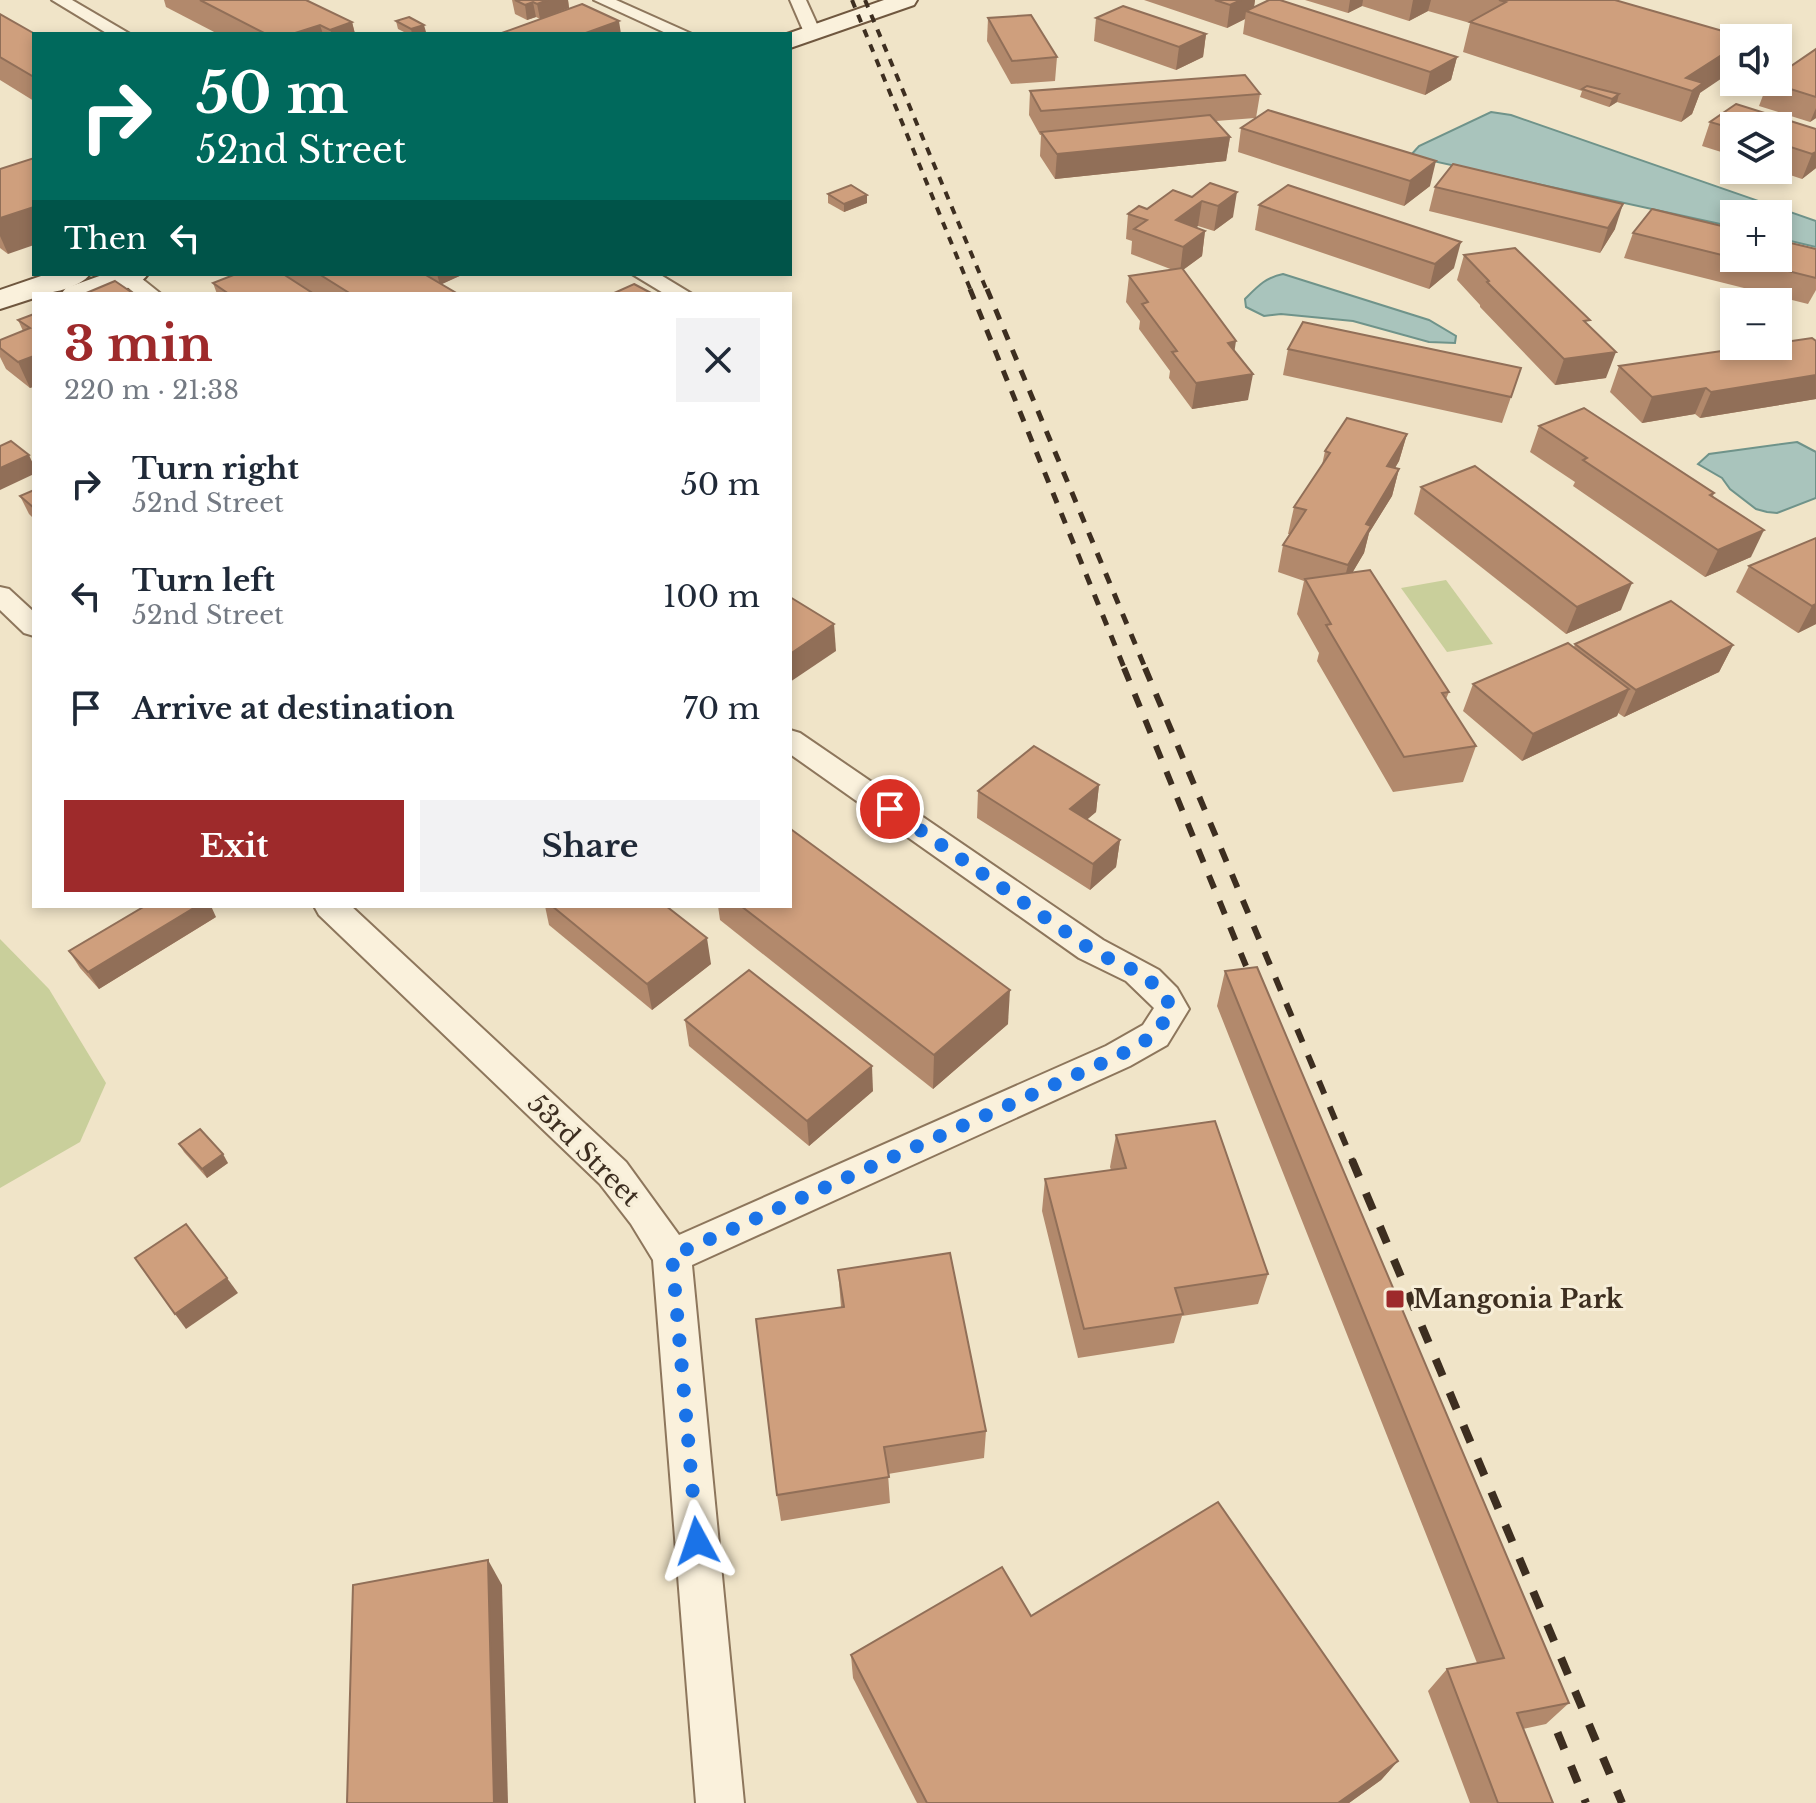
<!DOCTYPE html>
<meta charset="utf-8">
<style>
:root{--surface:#fff;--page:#f2f2f3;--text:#1f2937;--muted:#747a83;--accent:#9e2a2b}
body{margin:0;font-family:"Libre Baskerville",serif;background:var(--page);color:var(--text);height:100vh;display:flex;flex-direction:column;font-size:30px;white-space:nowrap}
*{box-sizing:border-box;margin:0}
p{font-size:26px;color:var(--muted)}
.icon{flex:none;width:44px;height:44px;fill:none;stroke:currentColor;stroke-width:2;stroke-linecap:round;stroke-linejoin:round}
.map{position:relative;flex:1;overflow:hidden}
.side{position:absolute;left:32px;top:292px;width:760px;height:616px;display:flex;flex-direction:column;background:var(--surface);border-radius:0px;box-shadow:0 4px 12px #0003}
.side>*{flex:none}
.guide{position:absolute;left:32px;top:32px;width:760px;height:244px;border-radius:0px;box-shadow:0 4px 12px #0003;background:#00695c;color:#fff;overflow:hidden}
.buttons{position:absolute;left:1720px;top:24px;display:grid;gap:16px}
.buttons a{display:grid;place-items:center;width:72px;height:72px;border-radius:0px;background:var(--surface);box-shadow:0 4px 12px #0003;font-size:40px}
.pin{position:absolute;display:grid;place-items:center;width:68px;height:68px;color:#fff;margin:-34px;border:4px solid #fff;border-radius:50%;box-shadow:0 2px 8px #0007}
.me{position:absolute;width:88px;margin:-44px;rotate:355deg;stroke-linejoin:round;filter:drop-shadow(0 0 6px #0008)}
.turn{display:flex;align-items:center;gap:28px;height:168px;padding:0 32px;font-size:36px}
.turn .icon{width:104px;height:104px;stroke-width:2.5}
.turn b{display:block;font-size:56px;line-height:68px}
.then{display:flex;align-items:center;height:76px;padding:0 32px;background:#0003;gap:16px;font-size:30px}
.round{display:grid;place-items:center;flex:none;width:84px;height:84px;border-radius:0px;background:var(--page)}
.summary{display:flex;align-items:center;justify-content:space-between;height:136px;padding:0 32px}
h1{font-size:48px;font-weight:700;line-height:60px;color:var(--accent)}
.primary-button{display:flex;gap:16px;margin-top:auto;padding:16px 32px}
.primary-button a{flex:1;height:92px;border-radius:0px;background:var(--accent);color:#fff;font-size:32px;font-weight:700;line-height:92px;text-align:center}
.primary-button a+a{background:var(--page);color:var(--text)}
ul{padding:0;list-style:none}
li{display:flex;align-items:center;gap:24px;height:112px;padding:0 32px}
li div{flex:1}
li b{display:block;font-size:30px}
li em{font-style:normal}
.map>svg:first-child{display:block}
</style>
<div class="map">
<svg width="1816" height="1803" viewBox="0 0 1816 1803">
<rect width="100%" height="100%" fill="#f0e4c8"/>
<!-- green -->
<g fill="#c9cf9b">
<polygon points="1446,580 1493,644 1447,652 1401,588"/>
<polygon points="0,939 49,989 106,1083 80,1142 0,1188"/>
</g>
<!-- water -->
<g fill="#a9c4bc" stroke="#6f938a" stroke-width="2">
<polygon points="1491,112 1511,115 1816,221 1816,247 1778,238 1778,214 1734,214 1734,227 1410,156 1419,146"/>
<path d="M1283,274L1429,320L1456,336L1455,343L1429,342L1353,321L1281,314L1264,316L1246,307L1245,299C1257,287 1266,277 1283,274Z"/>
<polygon points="1797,442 1816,452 1816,498 1777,513 1767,512 1756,509 1730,489 1722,478 1698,464 1709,454"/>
</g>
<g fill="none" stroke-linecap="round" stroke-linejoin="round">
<defs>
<g id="minor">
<polygon points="52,0 72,0 130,34 108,34"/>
<polygon points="594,0 616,0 692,34 668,34"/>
<polygon points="790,0 806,0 821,33 818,37 806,37"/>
<polygon points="111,274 136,274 161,294 136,294"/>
<polygon points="632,274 659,274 692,294 665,294"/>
<polygon points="0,587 9,589 34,612 34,636 24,633 0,610"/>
<polygon points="790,730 800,733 1103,940 1159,970 1177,988 1189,1009 1167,1045 1130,1066 692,1265 744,1803 696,1803 653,1260 631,1224 600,1184 319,915 314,906 351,906 626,1162 679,1235 1106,1046 1143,1025 1154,1008 1126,981 1079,958 790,754"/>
</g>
<g id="secondary">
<polygon points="884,0 917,0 914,5 790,48 790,34 787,34"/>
<path d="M47,274H90C80,288 50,294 34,294V298L0,309V290Z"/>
<path d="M105,274H148C133,296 85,294 61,294L66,288Z"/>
</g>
</defs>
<!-- minor casing -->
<use href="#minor" stroke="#8d765c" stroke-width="4"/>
<!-- secondary casing -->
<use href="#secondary" stroke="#6f573f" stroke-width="4"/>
<!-- minor -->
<use href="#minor" fill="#faf1dc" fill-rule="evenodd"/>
<!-- secondary -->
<use href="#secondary" fill="#faf1dc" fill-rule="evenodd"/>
<!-- rail-far3 -->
<g stroke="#3d2e20" stroke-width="4" stroke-dasharray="8 8" stroke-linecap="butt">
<polyline points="852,0 971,291"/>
<polyline points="865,0 987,291"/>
</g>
<!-- rail-far2 -->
<g stroke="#3d2e20" stroke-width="5" stroke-dasharray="11 11" stroke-linecap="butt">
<polyline points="970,289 1125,670"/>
<polyline points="987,289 1146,670"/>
</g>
<!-- rail-far1 -->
<g stroke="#3d2e20" stroke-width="6" stroke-dasharray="14 14" stroke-linecap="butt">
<polyline points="1124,668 1255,988"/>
<polyline points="1145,668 1353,1162"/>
</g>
<!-- rail -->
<g stroke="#3d2e20" stroke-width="8" stroke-dasharray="18 18" stroke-linecap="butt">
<polyline points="1352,1160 1622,1803"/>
<polyline points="1544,1699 1586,1803"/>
</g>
</g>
<!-- wall -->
<g fill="#b2896c">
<polygon points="164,0 306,0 352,22 355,34 218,34 166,7"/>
<polygon points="512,0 568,0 569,8 540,19 536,17 527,20 515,14"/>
<polygon points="1144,0 1255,0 1254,7 1457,57 1451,80 1425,95 1243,34 1245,19 1227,28"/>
<polygon points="1305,0 1615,0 1700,93 1692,114 1681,122 1617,102 1609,107 1580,97 1582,91 1463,52 1470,23 1428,11 1409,21 1362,6 1348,13"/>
<polygon points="0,14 34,34 34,101 0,80"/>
<polygon points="988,18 1057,57 1055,81 1011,84 987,41"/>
<polygon points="1096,18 1206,34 1203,57 1176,70 1094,41"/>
<polygon points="396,21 426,32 420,34 408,34 398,29"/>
<polygon points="1816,49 1816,118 1810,122 1759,106 1768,82"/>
<polygon points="1030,91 1260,94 1256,118 1430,186 1404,206 1238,152 1241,128 1255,118 1216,121 1230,137 1226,161 1055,179 1040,156 1041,135 1040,135 1029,115"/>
<polygon points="1736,104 1816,129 1816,168 1802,179 1775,170 1778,170 1778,126 1734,126 1734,156 1702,146 1710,122"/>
<polygon points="0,169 8,254 0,248"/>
<polygon points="1210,183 1233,217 1214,231 1198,226 1196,227 1205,231 1202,256 1183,270 1234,351 1248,400 1192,409 1169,378 1170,371 1139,329 1140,321 1126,302 1129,276 1173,270 1131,254 1132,241 1126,239 1128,214 1192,197"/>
<polygon points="1435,187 1615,229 1600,253 1429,211"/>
<polygon points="828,194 867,203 844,212 828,203"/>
<polygon points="1259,205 1454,268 1429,289 1255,230"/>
<polygon points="1633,233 1816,249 1816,290 1808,304 1624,258"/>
<polygon points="1464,255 1588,325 1606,378 1555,385 1480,307 1480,305 1457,280"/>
<polygon points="236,274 464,274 441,284 458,294 217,294 213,283"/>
<polygon points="34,314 30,388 6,369 0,357 0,340 23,331 18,320"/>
<polygon points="1816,341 1816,399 1700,418 1695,414 1642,423 1610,392 1619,366"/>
<polygon points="1288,349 1521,368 1502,423 1283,375"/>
<polygon points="1539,426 1714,493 1713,496 1751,557 1705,577 1573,486 1575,482 1530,452"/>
<polygon points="1407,434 1399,461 1395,468 1399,469 1392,496 1369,533 1364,553 1352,573 1449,692 1446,699 1476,746 1463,782 1393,792 1317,661 1319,653 1297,614 1304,581 1278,572 1283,545 1290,534 1288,534 1294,507 1322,465 1325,451"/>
<polygon points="1421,487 1621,610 1566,634 1414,514"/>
<polygon points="34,490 34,519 29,514 20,496"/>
<polygon points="1816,538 1816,624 1798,633 1736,592 1749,566"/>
<polygon points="1575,644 1733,645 1719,672 1624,717 1618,713 1617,716 1522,761 1463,711 1473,684 1574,647"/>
<polygon points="1099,785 1096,812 1087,819 1120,840 1116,867 1090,890 977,818 978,791"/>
<polygon points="545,906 666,906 711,964 652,1010 549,925"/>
<polygon points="718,906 790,906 1008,1024 933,1089 720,920"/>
<polygon points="216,917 99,989 80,968 69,951"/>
<polygon points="1225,971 1569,1703 1546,1724 1523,1729 1553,1803 1470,1803 1428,1691 1447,1669 1477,1663 1217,1006"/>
<polygon points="685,1020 873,1091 809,1146 689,1046"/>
<polygon points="1116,1135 1268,1274 1258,1304 1182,1316 1174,1343 1078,1358 1042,1211 1045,1179 1111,1170 1110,1167"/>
<polygon points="179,1144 228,1163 207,1178 184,1152"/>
<polygon points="838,1270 986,1431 984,1458 888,1474 890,1503 781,1521 777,1495 841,1307"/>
<polygon points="1031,1616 1398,1761 1381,1780 1349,1803 917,1803 853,1678 851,1655"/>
</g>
<!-- shaded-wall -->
<g fill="#916f58">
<polygon points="548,0 568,0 569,8 540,19 537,4"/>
<polygon points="1241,0 1255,0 1253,13 1246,11 1245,19 1227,28 1230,5"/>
<polygon points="1350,0 1363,0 1362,6 1348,13"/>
<polygon points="1413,0 1431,0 1428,11 1409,21"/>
<polygon points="533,2 536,17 527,20 525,5"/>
<polygon points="619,21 621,34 583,34"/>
<polygon points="352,22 355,34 332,34 330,30"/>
<polygon points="320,25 323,34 292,34"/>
<polygon points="424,25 426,32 420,34 412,34 411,29"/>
<polygon points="1206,34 1203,57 1176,70 1179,47"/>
<polygon points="1734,47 1734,70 1700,93 1692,114 1681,122 1692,91 1686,78"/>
<polygon points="1457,57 1451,80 1425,95 1430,72"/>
<polygon points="1619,94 1617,102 1609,107 1612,99"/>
<polygon points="1816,108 1816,118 1810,122"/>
<polygon points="1230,137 1226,161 1055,179 1057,154"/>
<polygon points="1816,152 1816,168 1802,179 1812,154"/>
<polygon points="1436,161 1430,186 1404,206 1410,181"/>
<polygon points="1237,192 1233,217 1214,231 1218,206"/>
<polygon points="867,195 867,203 844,212 844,204"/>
<polygon points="1202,201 1198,226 1175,244 1176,220"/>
<polygon points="1623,204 1615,229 1600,253 1608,228"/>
<polygon points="34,207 34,245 8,254 0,236 0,218"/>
<polygon points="1205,231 1202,256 1180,272 1183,247"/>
<polygon points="1461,242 1454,268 1429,289 1435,264"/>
<polygon points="437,274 464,274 440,285"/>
<polygon points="1236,341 1232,367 1228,343"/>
<polygon points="1616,352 1606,378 1555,385 1564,359"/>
<polygon points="34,356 34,387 30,388 18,362"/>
<polygon points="1253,374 1248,400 1192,409 1196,383"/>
<polygon points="1816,375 1816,399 1700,418 1711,392"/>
<polygon points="1706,388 1695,414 1642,423 1652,397"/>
<polygon points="1407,434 1399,461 1380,493 1387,466"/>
<polygon points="29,455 34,466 34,474 0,490 0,468"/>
<polygon points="1399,469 1392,496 1369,533 1364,553 1341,592 1348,565 1366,524"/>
<polygon points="1764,530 1751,557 1705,577 1718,550"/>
<polygon points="1632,583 1621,610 1566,634 1577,607"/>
<polygon points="1816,604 1816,624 1798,633 1812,606"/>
<polygon points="834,624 836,651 790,682 790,654"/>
<polygon points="1733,645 1719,672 1624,717 1636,690"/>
<polygon points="1629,689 1617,716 1522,761 1533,734"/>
<polygon points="1099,785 1096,812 1068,836 1070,809"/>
<polygon points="1120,840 1116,867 1090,890 1093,864"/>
<polygon points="197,906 211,906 216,917 99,989 88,972"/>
<polygon points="707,938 711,964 652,1010 647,984"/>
<polygon points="1010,990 1008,1024 933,1089 934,1055"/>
<polygon points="872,1066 873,1091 809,1146 807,1121"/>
<polygon points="223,1154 228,1163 207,1178 202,1169"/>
<polygon points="227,1278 238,1293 186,1329 175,1314"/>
<polygon points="488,1560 502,1585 508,1803 494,1803"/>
<polygon points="1398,1761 1381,1780 1349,1803 1338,1803"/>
</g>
<!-- building -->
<g fill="#cf9f7d" stroke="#916f58" stroke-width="2">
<polygon points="200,0 306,0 352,22 330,30 320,25 292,34 266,34"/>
<polygon points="515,0 548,0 537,4 533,2 525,5"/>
<polygon points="1215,0 1241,0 1230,5"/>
<polygon points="1269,0 1280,0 1457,57 1430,72 1246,11"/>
<polygon points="1499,0 1615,0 1747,38 1734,38 1734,47 1686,78 1703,83 1692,91 1470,22 1506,2"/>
<polygon points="582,4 619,21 583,34 499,34"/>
<polygon points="1123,6 1206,34 1179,47 1096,18"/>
<polygon points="0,14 35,34 34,77 0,57"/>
<polygon points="1031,15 1057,57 1012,61 988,18"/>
<polygon points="409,17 424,25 411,29 396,21"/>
<polygon points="1816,49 1816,97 1768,82 1778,82 1778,75"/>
<polygon points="1245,75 1260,94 1041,111 1030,91"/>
<polygon points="1587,86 1619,94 1612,99 1582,89"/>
<polygon points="1736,104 1816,129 1816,152 1812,154 1778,143 1778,126 1734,126 1734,129 1710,122"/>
<polygon points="1268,110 1436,161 1410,181 1241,128"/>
<polygon points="1210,115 1230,137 1057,154 1041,132"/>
<polygon points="34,158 34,207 0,218 0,169"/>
<polygon points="1453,164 1623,204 1608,228 1435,187"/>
<polygon points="1210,183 1237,192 1218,206 1202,201 1176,220 1205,231 1183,247 1134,229 1147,220 1128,214 1139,206 1147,209 1173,190 1192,197"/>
<polygon points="851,185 867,195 844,204 828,194"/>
<polygon points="1288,185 1461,242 1435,264 1259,205"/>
<polygon points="1652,209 1734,229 1734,258 1633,233"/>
<polygon points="1778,240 1816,249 1816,278 1736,258 1778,258"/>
<polygon points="1515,248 1590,320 1584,321 1616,352 1564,359 1487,282 1489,281 1464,255"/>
<polygon points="1182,268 1236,341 1228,343 1253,374 1196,383 1172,352 1177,351 1142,304 1148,302 1129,276"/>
<polygon points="236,274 283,274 314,294 229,294 213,283"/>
<polygon points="319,274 424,274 458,294 351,294"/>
<polygon points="115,281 134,294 84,294"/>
<polygon points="634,284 653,294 612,294"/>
<polygon points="34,314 34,356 18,362 0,348 0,340 30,328 18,320"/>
<polygon points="1303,322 1521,368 1511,397 1288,349"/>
<polygon points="1812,338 1816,341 1816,375 1711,392 1706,388 1652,397 1619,366 1756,346 1778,346 1778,343"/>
<polygon points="1584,408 1714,493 1710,495 1764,530 1718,550 1583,460 1587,458 1539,426"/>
<polygon points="1347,418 1407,434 1387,466 1399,469 1366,524 1371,526 1348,565 1283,545 1306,510 1294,507 1330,453 1325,451"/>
<polygon points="11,441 29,455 0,468 0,446"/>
<polygon points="1475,466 1632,583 1577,607 1421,487"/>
<polygon points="34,490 34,508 20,496"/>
<polygon points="1816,538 1816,604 1812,606 1749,566"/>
<polygon points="1370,570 1449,692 1442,693 1476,746 1404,757 1326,625 1331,624 1305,579"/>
<polygon points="790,597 834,624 790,654"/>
<polygon points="1671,601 1733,645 1636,690 1575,644"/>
<polygon points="1568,643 1629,689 1533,734 1473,684"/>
<polygon points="1034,746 1099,785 1070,809 1120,840 1093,864 978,791"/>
<polygon points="792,830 1010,990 934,1055 741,906 790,906 790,831"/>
<polygon points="145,906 197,906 88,972 69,951"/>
<polygon points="552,906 666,906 707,938 647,984"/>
<polygon points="1257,967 1569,1703 1517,1713 1553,1803 1498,1803 1447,1669 1504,1658 1225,971"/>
<polygon points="749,970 872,1066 807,1121 685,1020"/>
<polygon points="1215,1121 1268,1274 1175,1288 1183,1314 1084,1329 1045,1179 1126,1168 1116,1135"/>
<polygon points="200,1129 223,1154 202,1169 179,1144"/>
<polygon points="186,1224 227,1278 175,1314 135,1258"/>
<polygon points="950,1253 986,1431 884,1447 889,1477 777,1495 756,1319 844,1307 838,1270"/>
<polygon points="1218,1502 1398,1761 1338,1803 927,1803 851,1655 1002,1567 1031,1616"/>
<polygon points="488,1560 494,1803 347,1803 353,1585"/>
</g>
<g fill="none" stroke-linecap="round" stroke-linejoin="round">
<!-- route -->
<path stroke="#1a73e8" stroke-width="14" stroke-dasharray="0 25.2" d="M697,1541L672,1256L1118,1056L1155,1035L1172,1009C1150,967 1121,969 1086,946C1021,901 956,855 890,809"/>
</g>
<!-- markers -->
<rect fill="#9e2a2b" stroke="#f7eed8" stroke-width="3" x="1385" y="1289" width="20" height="20" rx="4"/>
<g text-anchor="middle" stroke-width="6" stroke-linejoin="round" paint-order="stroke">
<!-- near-street labels -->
<g font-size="26" fill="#3d2e20" stroke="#f7eed8">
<text transform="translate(584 1150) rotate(45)" y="9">53rd Street</text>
</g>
<!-- near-poi labels -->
<g font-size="26" font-weight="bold" fill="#3d2e20" stroke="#f7eed8" text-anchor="start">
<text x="1413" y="1308">Mangonia Park</text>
</g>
</g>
</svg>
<div class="buttons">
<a><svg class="icon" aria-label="sound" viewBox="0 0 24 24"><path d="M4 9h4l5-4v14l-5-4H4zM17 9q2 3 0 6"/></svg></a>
<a><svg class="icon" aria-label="layers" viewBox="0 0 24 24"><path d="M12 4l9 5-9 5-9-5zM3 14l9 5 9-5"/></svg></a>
<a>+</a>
<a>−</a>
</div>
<div class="pin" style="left:890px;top:809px;background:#d93025"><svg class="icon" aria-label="arrive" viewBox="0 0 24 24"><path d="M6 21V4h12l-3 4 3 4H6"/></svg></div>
<svg class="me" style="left:697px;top:1541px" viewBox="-20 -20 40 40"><path d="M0-17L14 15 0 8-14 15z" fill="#1a73e8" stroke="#fff" stroke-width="4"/></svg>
<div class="guide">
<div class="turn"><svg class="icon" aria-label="right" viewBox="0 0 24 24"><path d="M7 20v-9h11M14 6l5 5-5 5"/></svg><div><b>50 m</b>52nd Street</div></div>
<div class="then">Then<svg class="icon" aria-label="left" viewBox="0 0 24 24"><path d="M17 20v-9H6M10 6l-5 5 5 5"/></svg></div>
</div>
<section class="side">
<div class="summary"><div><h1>3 min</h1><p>220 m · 21:38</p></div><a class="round"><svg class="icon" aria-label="close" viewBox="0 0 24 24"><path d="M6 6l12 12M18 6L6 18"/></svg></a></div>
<ul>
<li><svg class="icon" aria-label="right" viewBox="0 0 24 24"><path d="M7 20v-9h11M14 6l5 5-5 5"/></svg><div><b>Turn right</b><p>52nd Street</p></div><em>50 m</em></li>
<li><svg class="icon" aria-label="left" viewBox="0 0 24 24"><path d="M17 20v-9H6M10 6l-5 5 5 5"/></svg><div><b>Turn left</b><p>52nd Street</p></div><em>100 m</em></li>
<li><svg class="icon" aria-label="arrive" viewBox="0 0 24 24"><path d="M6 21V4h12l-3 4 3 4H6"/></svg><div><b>Arrive at destination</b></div><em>70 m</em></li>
</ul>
<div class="primary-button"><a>Exit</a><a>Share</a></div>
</section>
</div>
